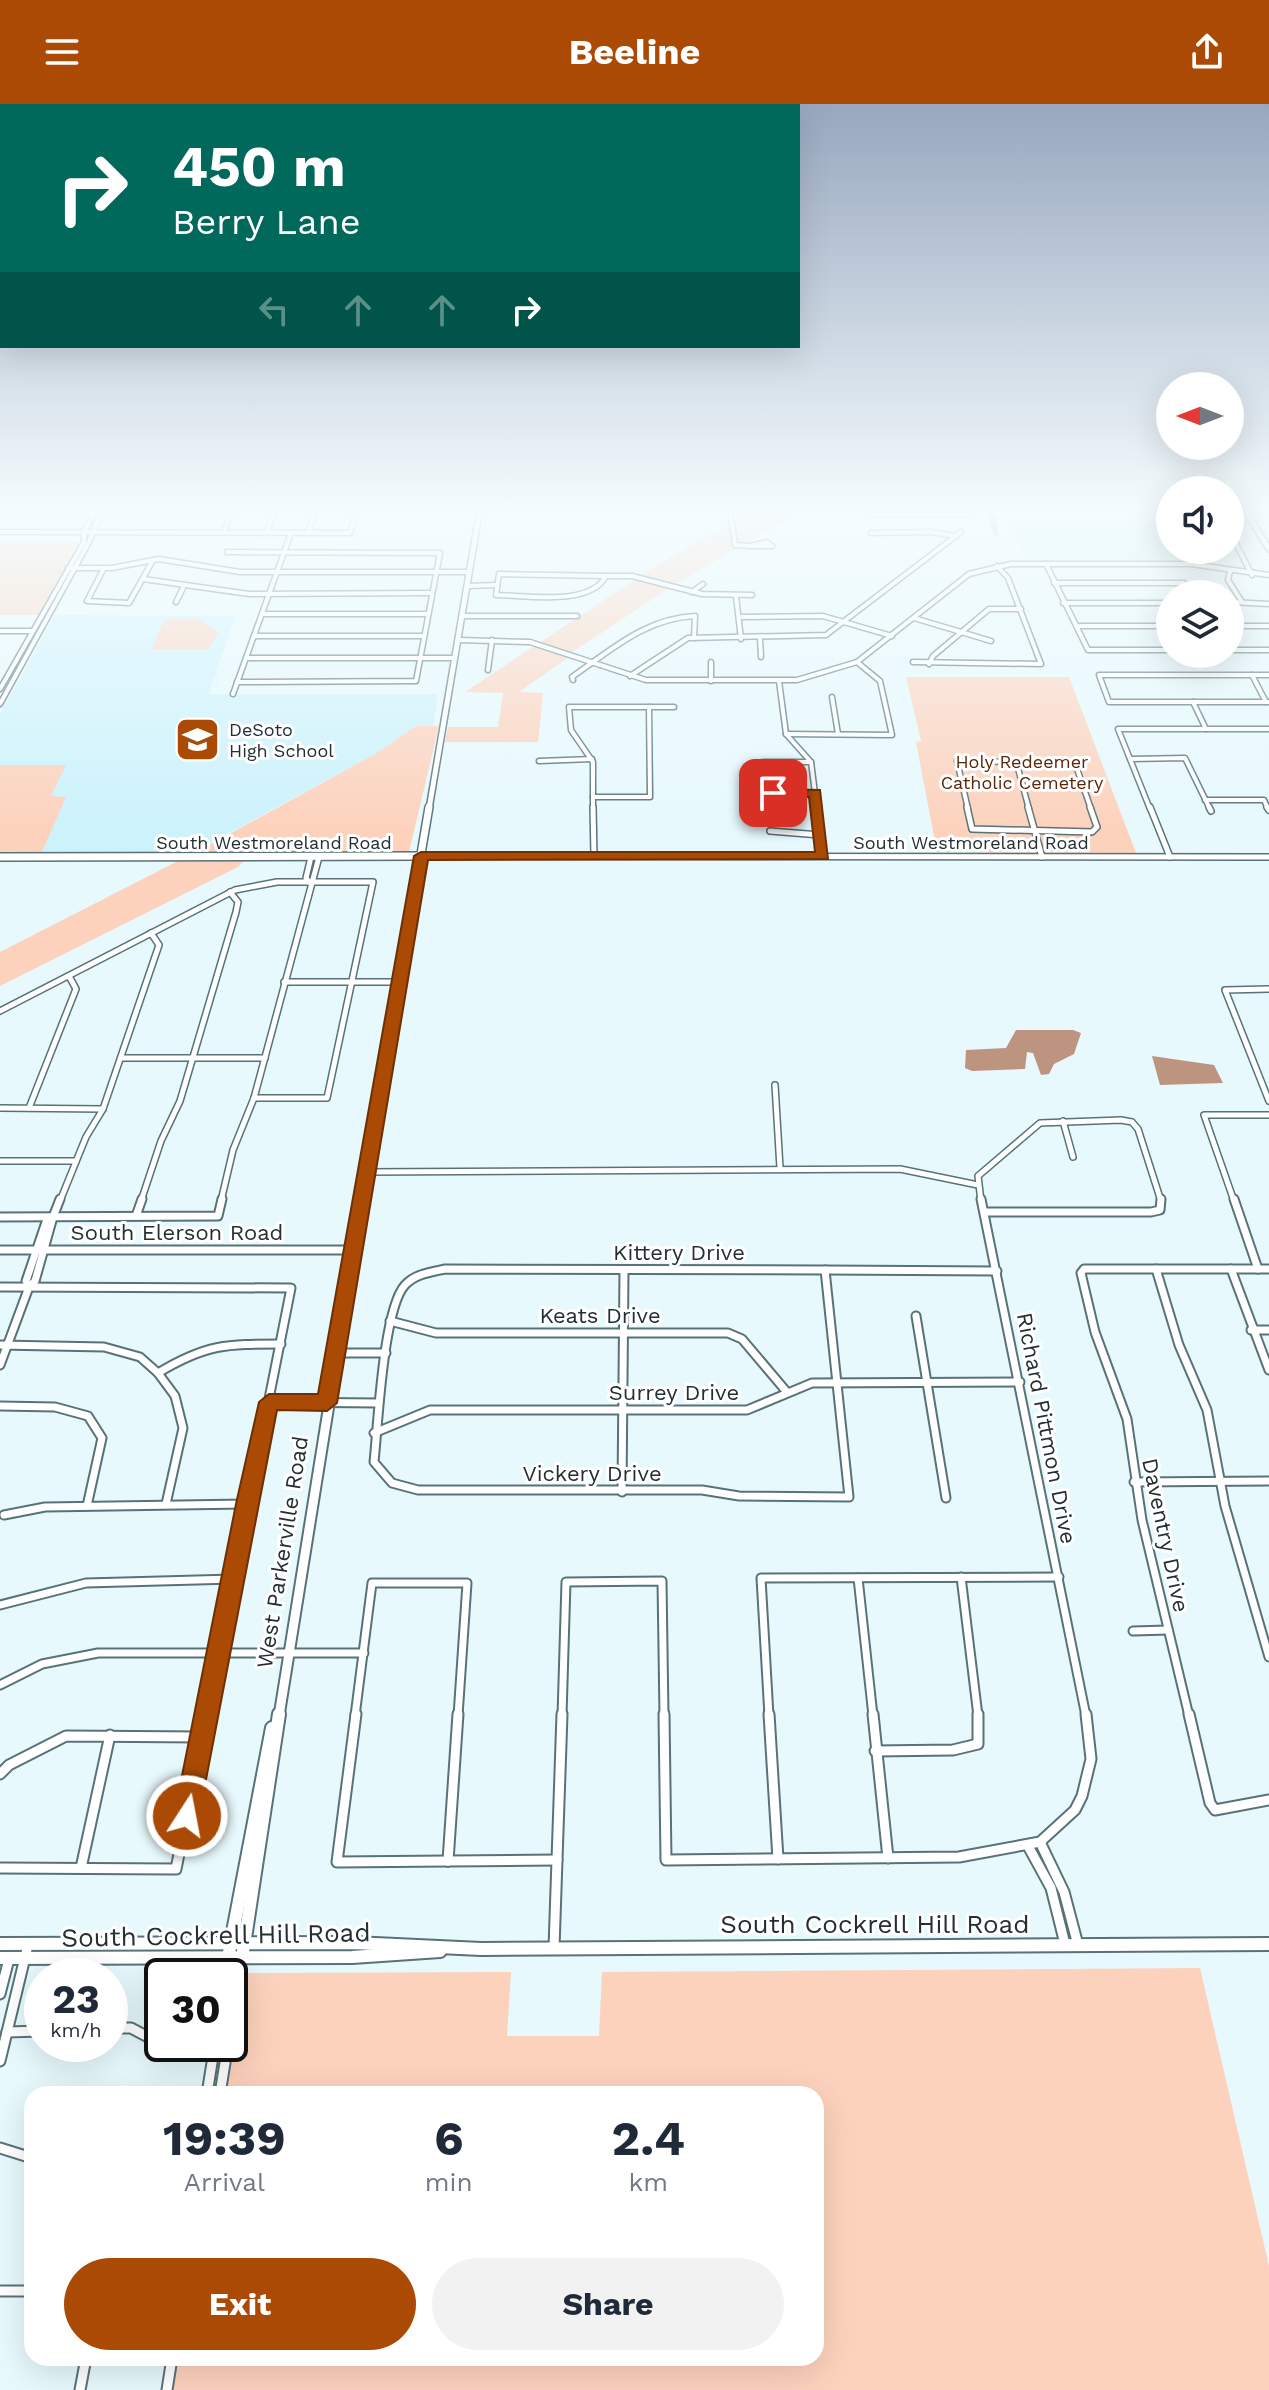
<!DOCTYPE html>
<style>
:root{--surface:#fff;--page:#f2f2f3;--text:#1f2937;--muted:#747a83;--accent:#aa4a04}
body{margin:0;font-family:"Work Sans",sans-serif;background:var(--page);color:var(--text);height:100vh;display:flex;flex-direction:column;font-size:30px;white-space:nowrap}
*{box-sizing:border-box;margin:0}
p{font-size:26px;color:var(--muted)}
.icon{flex:none;width:44px;height:44px;fill:none;stroke:currentColor;stroke-width:2;stroke-linecap:round;stroke-linejoin:round}
.map{position:relative;flex:1;overflow:hidden}
.panel{position:absolute;left:24px;top:1982px;width:800px;height:280px;display:flex;flex-direction:column;background:var(--surface);border-radius:24px;box-shadow:0 8px 32px #0002}
.panel>*{flex:none}
.guide{position:absolute;left:0px;top:0px;width:800px;height:244px;box-shadow:0 8px 32px #0002;background:#00695c;color:#fff;overflow:hidden}
.needle{width:52px;rotate:270deg}
.buttons{position:absolute;left:1156px;top:268px;display:grid;gap:16px}
.buttons a{display:grid;place-items:center;width:88px;height:88px;border-radius:50%;background:var(--surface);box-shadow:0 8px 32px #0002;font-size:40px}
.speed{position:absolute;left:24px;top:1854px;display:flex;gap:16px;font-size:40px;font-weight:700;text-align:center}
.speed>*{display:grid;place-content:center;width:104px;height:104px;border-radius:50%;background:var(--surface);box-shadow:0 8px 32px #0002;line-height:1}
.speed small{font-size:20px;font-weight:400}
.speed .limit{border:4px solid #111;border-radius:12px;background:#fff;color:#111}
.pin{position:absolute;display:grid;place-items:center;width:68px;height:68px;color:#fff;margin:-34px;border-radius:16px;box-shadow:0 4px 12px #0006}
.me{position:absolute;width:88px;margin:-44px;rotate:11deg;stroke-linejoin:round;filter:drop-shadow(0 0 6px #0008)}
.turn{display:flex;align-items:center;gap:28px;height:168px;padding:0 40px;font-size:36px}
.turn .icon{width:104px;height:104px;stroke-width:2.5}
.turn b{display:block;font-size:56px;line-height:68px}
.lanes{display:flex;align-items:center;height:76px;padding:0 40px;background:#0003;justify-content:center;gap:40px;direction:ltr}
.lanes .off{opacity:.35}
.eta{display:flex;justify-content:space-evenly;align-items:center;height:136px;text-align:center}
.eta b{font-size:48px;font-weight:700;line-height:56px}
.cta{display:flex;gap:16px;margin-top:auto;padding:16px 40px}
.cta a{flex:1;height:92px;border-radius:48px;background:var(--accent);color:#fff;font-size:32px;font-weight:700;line-height:92px;text-align:center}
.cta a+a{background:var(--page);color:var(--text)}
header{display:flex;justify-content:space-between;align-items:center;height:104px;padding:0 40px;background:var(--accent);color:#fff;font-size:36px;font-weight:700}
.map>svg:first-child{display:block}
</style>
<header><svg class="icon" aria-label="menu" viewBox="0 0 24 24"><path d="M4 6h16M4 12h16M4 18h16"/></svg>Beeline<svg class="icon" aria-label="share" viewBox="0 0 24 24"><path d="M12 15V3M7 8l5-5 5 5M5 13v7h14v-7"/></svg></header>
<div class="map">
<svg width="1269" height="2286" viewBox="0 0 1269 2286">
<rect width="100%" height="100%" fill="#e7f9fd"/>
<!-- built -->
<g fill="#ccf2fc">
<polygon points="1010,419 1163,419 1170,431 1170,446 1178,446 1185,458 1025,458"/>
<polygon points="55,511 235,512 209,590 438,590 433,622 416,622 375,650 192,749 0,750 0,610"/>
</g>
<!-- green -->
<g fill="#fdd2bd">
<polygon points="754,405 805,405 675,480 571,549 539,539 657,461"/>
<polygon points="0,439 80,439 40,511 0,511"/>
<polygon points="164,516 201,516 219,528 208,545 152,545"/>
<polygon points="534,542 568,554 519,588 543,589 538,638 445,638 448,623 498,623 503,589 465,588"/>
<polygon points="906,573 1069,573 1136,749 937,748 916,638 921,637"/>
<polygon points="416,622 439,622 409,748 191,751 375,650"/>
<polygon points="0,661 66,661 51,692 66,693 41,750 0,750"/>
<polygon points="182,755 246,755 238,763 0,882 0,848"/>
<polygon points="1200,1864 1269,2162 1269,2286 173,2286 178,2254 816,2254 816,1990 222,1990 242,1869 511,1868 507,1932 599,1932 602,1868"/>
</g>
<!-- water -->
<g fill="#bd9480">
<polygon points="1016,926 1073,926 1081,929 1074,950 1054,960 1049,970 1041,971 1033,949 1027,948 1025,965 972,967 965,964 966,946 1006,944"/>
<polygon points="1152,952 1214,961 1223,979 1160,981"/>
</g>
<g fill="none" stroke-linecap="round" stroke-linejoin="round">
<!-- river -->
<polyline stroke="#bd9480" stroke-width="6" points="984,405 993,414 996,429"/>
<defs>
<g id="minor-far3">
<polyline points="730,405 735,441 750,442"/>
<polyline points="0,408 232,407"/>
<polyline points="868,411 971,411"/>
<polyline points="224,427 233,405"/>
<polyline points="0,428 350,429 357,405"/>
<polyline points="267,428 275,405"/>
<polyline points="1230,428 1252,471"/>
<polyline points="308,429 316,405"/>
<polyline points="871,429 931,428 956,432"/>
<polygon points="767,438 772,442 750,442"/>
<polyline points="1200,446 1204,461"/>
<polyline points="227,448 440,449 416,577 237,578"/>
<polyline points="1046,460 1088,546 1170,546"/>
<polyline points="68,464 112,464 159,455 240,468 469,468"/>
<polyline points="104,464 87,497 129,499 153,456"/>
<polyline points="1230,467 1228,476 1242,498"/>
<path d="M499,470L606,472C590,503 525,491 496,491Z"/>
<polyline points="606,472 632,472 702,490 752,491"/>
<polyline points="143,475 249,490 432,489"/>
<polyline points="1054,479 1184,479 1193,490"/>
<polyline points="467,482 497,481"/>
<polyline points="692,488 703,480"/>
<polyline points="736,492 741,535"/>
<polyline points="176,498 183,484"/>
<polyline points="1230,498 1269,500"/>
<polyline points="1063,499 1170,499"/>
<polyline points="262,510 428,510"/>
<polyline points="463,512 577,512"/>
<polyline points="739,513 823,512 892,532"/>
<polyline points="914,514 991,537"/>
<polyline points="1078,522 1160,522 1170,542"/>
<polyline points="1230,522 1269,522"/>
<polyline points="0,527 32,527"/>
<polyline points="254,532 424,532"/>
<polyline points="760,535 761,553"/>
<polyline points="459,536 530,538 646,576 797,576 857,558 969,470 1011,460 1191,460 1269,471"/>
<polyline points="1230,546 1269,546"/>
<polyline points="246,554 454,554"/>
<polyline points="711,558 711,577"/>
<polyline points="913,558 1041,560 1008,474 997,462"/>
<polyline points="929,560 933,552 989,505 1021,505"/>
<polyline points="488,566 492,536"/>
<polyline points="1252,571 1266,598"/>
<polyline points="1269,571 1099,571 1109,598 1269,598"/>
<polyline points="630,572 688,534 826,531 961,428"/>
<path d="M573,576L572,573C611,546 646,514 695,512L694,534"/>
<polyline points="779,577 786,630 811,658 817,705"/>
<polyline points="0,585 84,438 84,427 95,408"/>
<polyline points="233,590 291,429"/>
<polyline points="832,593 838,630"/>
<polyline points="1193,598 1206,625"/>
<polyline points="0,600 89,438 102,406"/>
<polyline points="786,630 892,631 880,577 857,558"/>
<polyline points="1130,655 1185,654 1210,705"/>
<polyline points="539,657 592,655"/>
<polyline points="1016,657 1029,705"/>
<polyline points="763,658 811,658"/>
<polyline points="767,690 815,689"/>
<polyline points="593,693 650,693 649,603"/>
<polyline points="1205,696 1264,696 1268,705"/>
<polyline points="593,705 593,658 571,626 569,603 674,603"/>
<polyline points="968,705 957,657 1075,659 1091,705"/>
<polyline points="1150,705 1118,625 1269,625"/>
</g>
<g id="minor-far2">
<polyline points="593,703 594,752"/>
<polyline points="817,703 823,752"/>
<polyline points="967,703 972,725 1092,728 1097,723 1090,703"/>
<polyline points="1028,703 1042,753"/>
<polyline points="1150,703 1170,753"/>
<polyline points="1209,703 1211,707"/>
<polyline points="1267,703 1269,706"/>
<polyline points="770,727 820,731"/>
<polyline points="421,752 1269,753"/>
<polyline points="309,778 306,774 311,753"/>
<polyline points="284,878 400,878"/>
<polyline points="1269,885 1225,886 1269,997"/>
<polyline points="0,907 235,786 277,778 373,778 327,994 254,994"/>
<polyline points="121,954 265,954"/>
<polyline points="775,981 780,1064"/>
<polyline points="0,1004 103,1005"/>
<polyline points="29,1004 76,885 69,872"/>
<polyline points="1063,1017 1073,1053"/>
<polyline points="0,1057 76,1057"/>
<polyline points="367,1068 900,1065 978,1081"/>
<polyline points="60,1097 86,1033 103,1005 159,841 151,829"/>
<polyline points="141,1097 161,1037 180,997 236,808 238,798 230,788"/>
<polyline points="221,1097 233,1046 254,994 319,753"/>
<polyline points="981,1097 978,1072 1040,1019 1121,1016 1132,1018 1138,1025 1161,1097"/>
<polyline points="1234,1097 1204,1011 1269,1011"/>
</g>
<g id="minor-far1">
<polyline points="981,1095 1086,1612"/>
<polyline points="1234,1095 1258,1165"/>
<polyline points="985,1108 1151,1108 1160,1106 1161,1095"/>
<polyline points="136,1112 142,1095"/>
<polyline points="0,1113 218,1112 222,1095"/>
<polyline points="0,1146 354,1146"/>
<path d="M445,1165L825,1166L849,1393L739,1392L702,1386H418L392,1379L374,1358C378,1322 383,1205 405,1181C415,1170 431,1168 445,1165Z"/>
<polyline points="1156,1165 1179,1241 1207,1306 1225,1402 1269,1553"/>
<polyline points="1231,1165 1269,1266"/>
<polyline points="825,1166 997,1167"/>
<polyline points="0,1183 291,1184 206,1612"/>
<polyline points="29,1183 26,1177 46,1118 53,1113 60,1095"/>
<polyline points="916,1212 946,1394"/>
<polyline points="390,1217 436,1229 728,1229 742,1235 786,1287"/>
<polyline points="1251,1226 1269,1226"/>
<polyline points="0,1241 104,1243 140,1253 158,1269 175,1292 183,1324 166,1400"/>
<polyline points="336,1249 386,1249"/>
<polyline points="0,1261 29,1183 35,1177 53,1113"/>
<path d="M158,1269C206,1240 226,1240 281,1240"/>
<polyline points="269,1298 378,1299"/>
<polyline points="0,1302 55,1303 88,1312 102,1334 87,1402"/>
<polyline points="374,1329 430,1306 747,1306 812,1279 1020,1278"/>
<polyline points="1134,1378 1269,1377"/>
<polyline points="622,1388 624,1166"/>
<polyline points="4,1411 45,1403 246,1400"/>
<polyline points="961,1473 978,1612"/>
<polyline points="858,1474 873,1612"/>
<polyline points="0,1501 86,1479 234,1475"/>
<polyline points="1133,1527 1168,1526"/>
<polyline points="0,1581 42,1560 98,1549 364,1549"/>
<polyline points="355,1612 372,1479 467,1479 458,1612"/>
<polyline points="562,1612 566,1478 662,1477 664,1612"/>
<polyline points="769,1612 761,1474 1059,1473"/>
<polyline points="1189,1612 1142,1416 1127,1315 1095,1228 1081,1169 1084,1165 1269,1165"/>
</g>
<g id="minor">
<polyline points="356,1610 337,1758 448,1757"/>
<polyline points="664,1610 666,1756 959,1753 1040,1738 1075,1706 1082,1692 1091,1655 1086,1610"/>
<polyline points="769,1610 778,1755"/>
<polyline points="873,1610 888,1754"/>
<polyline points="1189,1610 1210,1699 1215,1706 1269,1696"/>
<polyline points="875,1647 953,1646 978,1640 978,1610"/>
<polyline points="0,1670 9,1661 66,1632 202,1633"/>
<polyline points="1040,1738 1064,1788 1078,1841"/>
<polyline points="1028,1742 1051,1784 1065,1840"/>
<polyline points="448,1757 458,1610"/>
<polyline points="448,1757 557,1756"/>
<polyline points="0,1764 176,1765 207,1610"/>
<polyline points="81,1764 110,1631"/>
<polyline points="554,1844 562,1610"/>
<polyline points="225,1872 228,1854"/>
<polyline points="0,1890 9,1855"/>
<polyline points="110,1924 131,1924 150,1934"/>
<polyline points="230,1927 242,1854"/>
<polyline points="7,1928 42,1927"/>
<polyline points="0,1957 28,1841"/>
<polyline points="207,1990 215,1940"/>
<polyline points="220,1990 228,1940"/>
<polyline points="0,2044 32,2054"/>
<polyline points="0,2187 32,2187"/>
<polyline points="80,2286 86,2254"/>
<polyline points="167,2286 172,2254"/>
</g>
<g id="major-far3">
<polyline points="1244,405 1269,445"/>
<polyline points="429,705 480,405"/>
</g>
<g id="major-far2">
<polyline points="0,753 421,752"/>
<polyline points="362,1097 429,703"/>
</g>
<polyline id="major-far1" points="279,1612 362,1095"/>
<g id="major">
<polyline points="0,1840 354,1839 481,1845 1269,1840"/>
<polyline points="0,1854 352,1853 440,1847"/>
<polyline points="228,1854 272,1624"/>
<polyline points="242,1854 279,1610"/>
</g>
</defs>
<!-- minor-far3 casing -->
<use href="#minor-far3" stroke="#587278" stroke-width="7"/>
<!-- minor-far2 casing -->
<use href="#minor-far2" stroke="#587278" stroke-width="8"/>
<!-- minor-far1 casing -->
<use href="#minor-far1" stroke="#587278" stroke-width="11"/>
<!-- minor casing -->
<use href="#minor" stroke="#587278" stroke-width="13"/>
<!-- major-far3 casing -->
<use href="#major-far3" stroke="#587278" stroke-width="8"/>
<!-- major-far2 casing -->
<use href="#major-far2" stroke="#587278" stroke-width="10"/>
<!-- major-far1 casing -->
<use href="#major-far1" stroke="#587278" stroke-width="13"/>
<!-- major casing -->
<use href="#major" stroke="#587278" stroke-width="16"/>
<!-- minor-far3 -->
<use href="#minor-far3" stroke="#fff" stroke-width="4"/>
<!-- minor-far2 -->
<use href="#minor-far2" stroke="#fff" stroke-width="5"/>
<!-- minor-far1 -->
<use href="#minor-far1" stroke="#fff" stroke-width="7"/>
<!-- minor -->
<use href="#minor" stroke="#fff" stroke-width="9"/>
<!-- major-far3 -->
<use href="#major-far3" stroke="#fff" stroke-width="5"/>
<!-- major-far2 -->
<use href="#major-far2" stroke="#fff" stroke-width="7"/>
<!-- major-far1 -->
<use href="#major-far1" stroke="#fff" stroke-width="9"/>
<!-- major -->
<use href="#major" stroke="#fff" stroke-width="12"/>
</g>
<!-- sky -->
<linearGradient id="sky" x2="0" y2="1"><stop stop-color="#97a7be"/><stop offset="0.56" stop-color="#f4fcfe"/><stop offset="1" stop-color="#f4fcfe" stop-opacity="0"/></linearGradient>
<rect width="1269" height="725" fill="url(#sky)"/>
<!-- route -->
<polygon fill="#aa4a04" stroke="#6e3003" stroke-width="2" points="773,685 820,686 828,755 428,756 337,1299 327,1307 277,1306 199,1712 195,1721 187,1724 178,1721 174,1712 236,1400 259,1298 269,1290 318,1290 414,752 421,748 815,748 809,693 769,691 769,686"/>
<!-- icons -->
<defs>
<symbol id="school-square" viewBox="-11 -11 22 22"><rect x="-9" y="-9" width="18" height="18" rx="4" fill="#aa4a04" stroke="#fff"/><path d="M0-5L7-2L0 1L-7-2ZM-4 1L0 2.5L4 1V4Q0 6-4 4Z" fill="#fff"/></symbol>
</defs>
<g fill-rule="evenodd">
<use href="#school-square" x="172" y="610" width="51" height="51"/>
</g>
<g text-anchor="middle" stroke-width="6" stroke-linejoin="round" paint-order="stroke">
<!-- far-poi labels -->
<g font-size="18" fill="#242f32" stroke="#fff" text-anchor="start">
<text x="229" y="632">DeSoto<tspan x="229" dy="21">High School</tspan></text>
</g>
<!-- far-park labels -->
<g font-size="18" fill="#5b2607" stroke="#fff">
<text x="1022" y="664">Holy Redeemer<tspan x="1022" dy="21">Catholic Cemetery</tspan></text>
</g>
<!-- far-street labels -->
<g font-size="18" fill="#242f32" stroke="#fff">
<text x="274" y="745">South Westmoreland Road</text>
<text x="971" y="745">South Westmoreland Road</text>
</g>
<!-- street labels -->
<g font-size="22" fill="#242f32" stroke="#fff">
<text x="177" y="1136">South Elerson Road</text>
<text x="679" y="1156">Kittery Drive</text>
<text x="600" y="1219">Keats Drive</text>
<text x="674" y="1296">Surrey Drive</text>
<text transform="translate(1047 1324) rotate(79)" y="8">Richard Pittmon Drive</text>
<text x="592" y="1377">Vickery Drive</text>
<text transform="translate(1166 1431) rotate(78)" y="8">Daventry Drive</text>
<text transform="translate(282 1448) rotate(-81)" y="8">West Parkerville Road</text>
</g>
<!-- near-street labels -->
<g font-size="26" fill="#242f32" stroke="#fff">
<text x="875" y="1829">South Cockrell Hill Road</text>
<text transform="translate(216 1831) rotate(-1)" y="9">South Cockrell Hill Road</text>
</g>
</g>
</svg>
<div class="buttons">
<a><svg class="needle" viewBox="-14 -14 28 28"><path d="M0-13l5 13h-10z" fill="#e53935"/><path d="M0 13l5-13h-10z" fill="#747a83"/></svg></a>
<a><svg class="icon" aria-label="sound" viewBox="0 0 24 24"><path d="M4 9h4l5-4v14l-5-4H4zM17 9q2 3 0 6"/></svg></a>
<a><svg class="icon" aria-label="layers" viewBox="0 0 24 24"><path d="M12 4l9 5-9 5-9-5zM3 14l9 5 9-5"/></svg></a>
</div>
<div class="speed"><div>23<small>km/h</small></div><div class="limit">30</div></div>
<div class="pin" style="left:773px;top:689px;background:#d93025"><svg class="icon" aria-label="arrive" viewBox="0 0 24 24"><path d="M6 21V4h12l-3 4 3 4H6"/></svg></div>
<svg class="me" style="left:187px;top:1712px" viewBox="-20 -20 40 40"><circle r="17" fill="#aa4a04" stroke="#fff" stroke-width="3"/><path d="M0-11L8 9 0 5-8 9z" fill="#fff"/></svg>
<div class="guide">
<div class="turn"><svg class="icon" aria-label="right" viewBox="0 0 24 24"><path d="M7 20v-9h11M14 6l5 5-5 5"/></svg><div><b>450 m</b>Berry Lane</div></div>
<div class="lanes"><svg class="icon off" aria-label="left" viewBox="0 0 24 24"><path d="M17 20v-9H6M10 6l-5 5 5 5"/></svg><svg class="icon off" aria-label="ahead" viewBox="0 0 24 24"><path d="M12 20V5M6 11l6-6 6 6"/></svg><svg class="icon off" aria-label="ahead" viewBox="0 0 24 24"><path d="M12 20V5M6 11l6-6 6 6"/></svg><svg class="icon" aria-label="right" viewBox="0 0 24 24"><path d="M7 20v-9h11M14 6l5 5-5 5"/></svg></div>
</div>
<section class="panel">
<div class="eta">
<div><b>19:39</b><p>Arrival</p></div>
<div><b>6</b><p>min</p></div>
<div><b>2.4</b><p>km</p></div>
</div>
<div class="cta"><a>Exit</a><a>Share</a></div>
</section>
</div>
